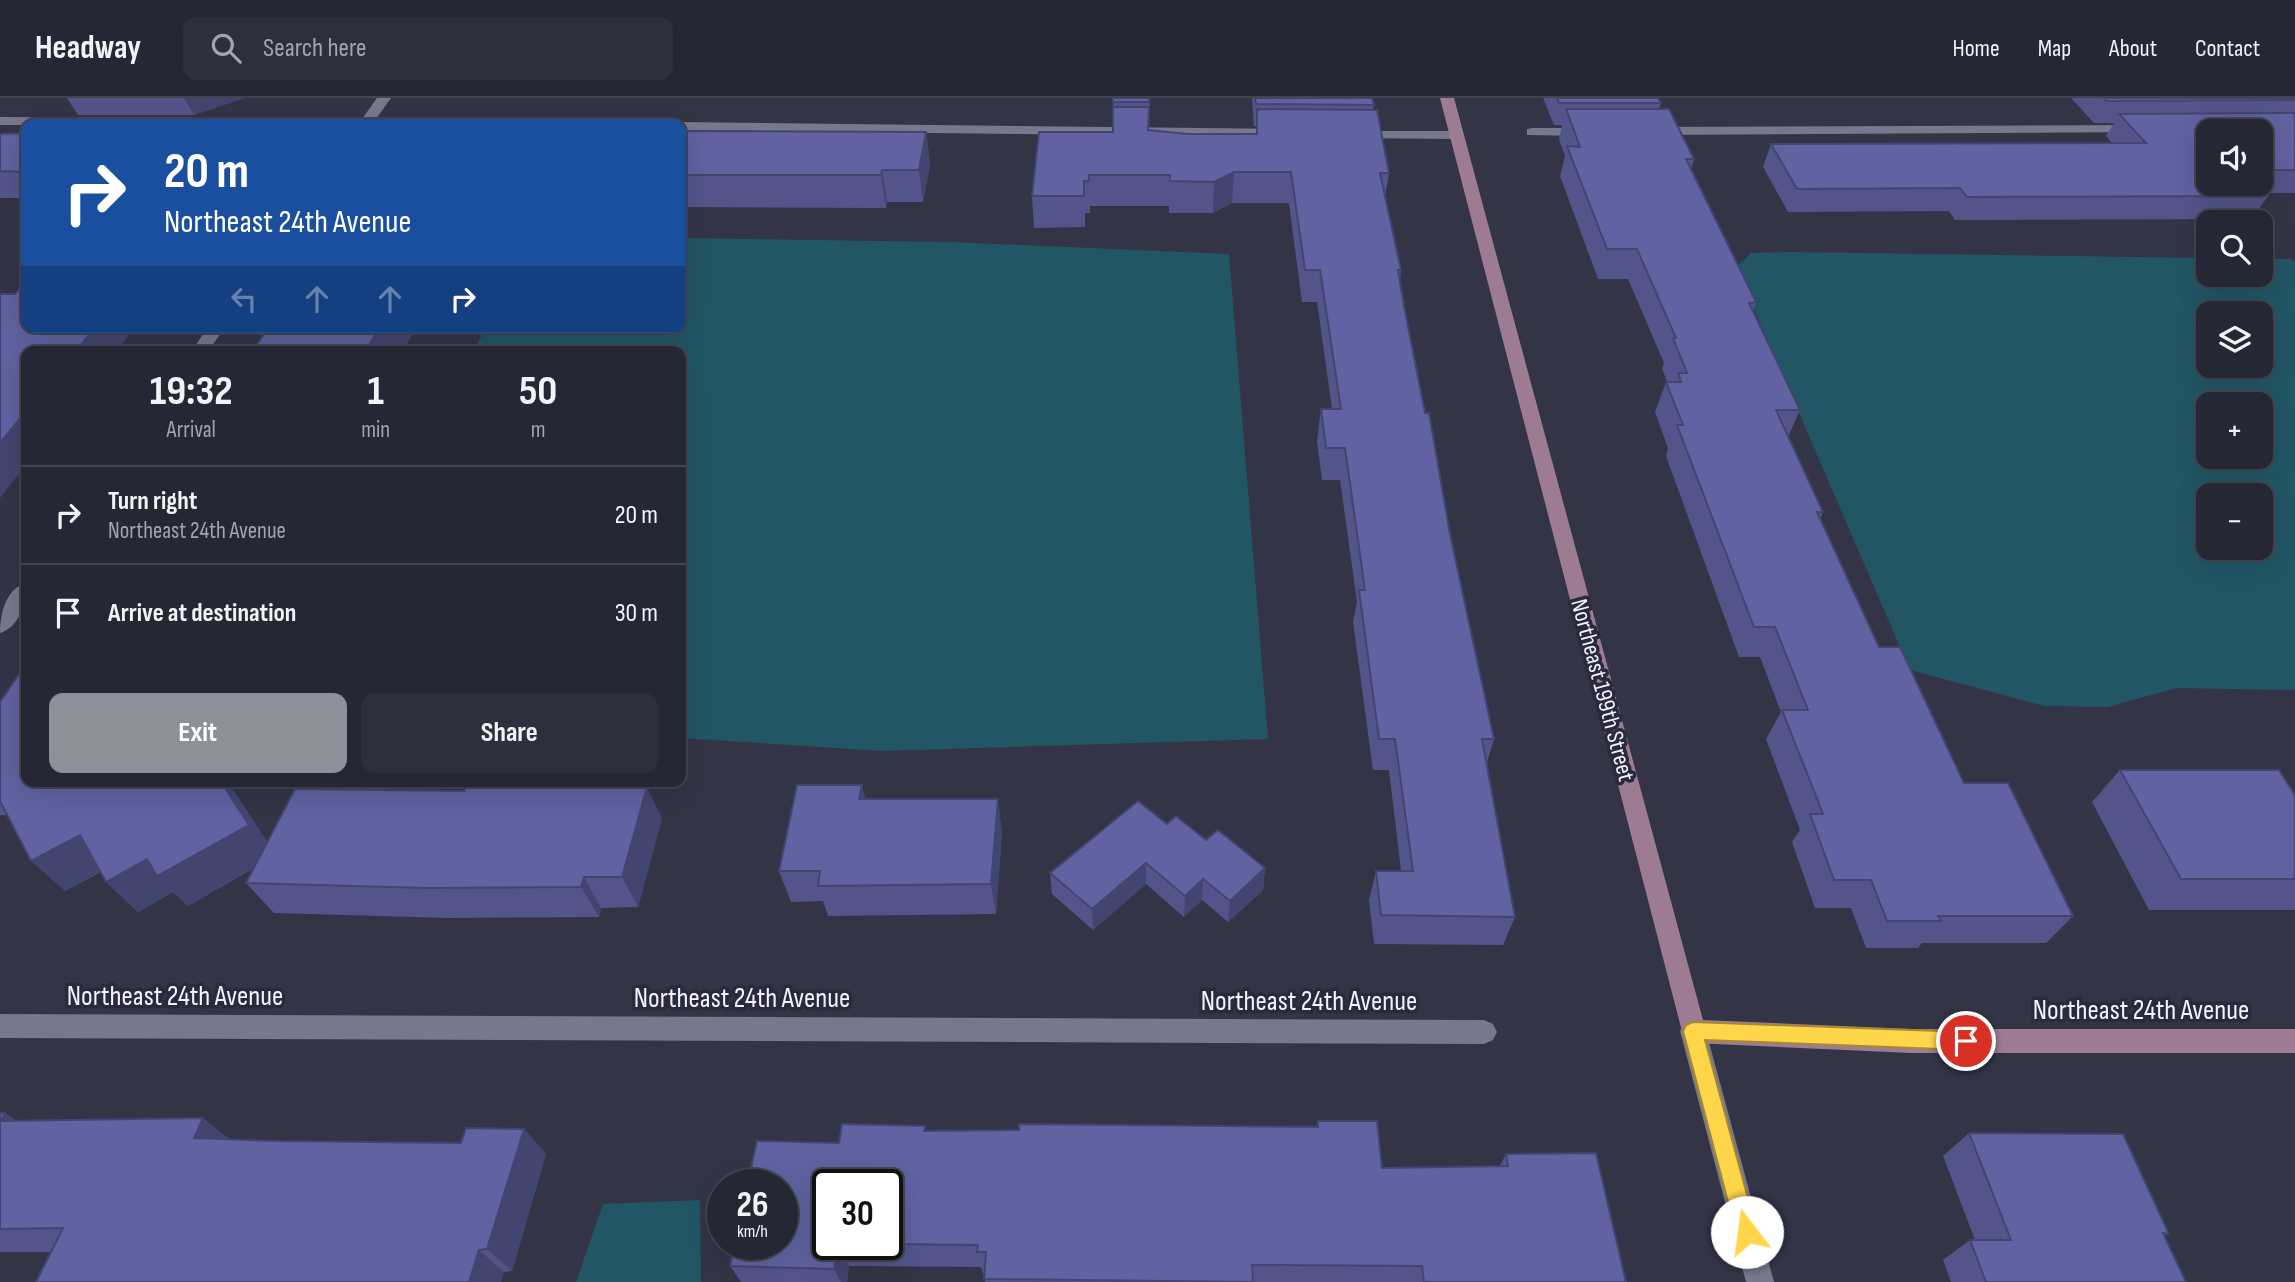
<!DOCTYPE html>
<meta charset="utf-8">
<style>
:root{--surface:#262734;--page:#2e2f3c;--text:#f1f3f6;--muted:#a4a5ac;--line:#42444f;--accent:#8c9099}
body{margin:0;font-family:"Sofia Sans Condensed",sans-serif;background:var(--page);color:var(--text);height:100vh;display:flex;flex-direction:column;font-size:26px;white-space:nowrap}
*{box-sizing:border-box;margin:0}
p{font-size:23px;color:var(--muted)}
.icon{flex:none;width:38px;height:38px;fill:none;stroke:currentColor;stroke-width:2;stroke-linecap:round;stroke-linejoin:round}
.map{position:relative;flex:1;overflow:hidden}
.sheet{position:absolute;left:21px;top:248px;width:665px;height:441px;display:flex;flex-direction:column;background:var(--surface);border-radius:14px;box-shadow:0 7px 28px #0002,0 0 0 2px var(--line)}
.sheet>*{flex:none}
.hud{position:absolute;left:21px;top:21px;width:665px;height:214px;border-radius:14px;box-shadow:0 7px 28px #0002,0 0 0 2px var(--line);background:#1a4fa0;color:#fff;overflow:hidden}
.fabs{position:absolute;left:2196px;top:21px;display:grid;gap:14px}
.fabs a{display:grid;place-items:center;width:77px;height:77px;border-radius:14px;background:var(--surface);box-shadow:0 7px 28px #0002,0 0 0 2px var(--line);font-size:35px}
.speed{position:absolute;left:707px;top:1071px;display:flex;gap:14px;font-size:35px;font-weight:700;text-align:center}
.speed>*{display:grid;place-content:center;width:91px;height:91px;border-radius:50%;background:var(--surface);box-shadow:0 7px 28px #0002,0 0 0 2px var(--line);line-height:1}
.speed small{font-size:18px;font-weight:400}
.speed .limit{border:4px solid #111;border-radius:10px;background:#fff;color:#111}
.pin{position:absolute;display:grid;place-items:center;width:60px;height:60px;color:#fff;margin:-30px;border:4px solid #fff;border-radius:50%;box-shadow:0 2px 7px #0007}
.me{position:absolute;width:77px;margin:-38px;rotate:345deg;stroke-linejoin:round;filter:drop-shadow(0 0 5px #0008)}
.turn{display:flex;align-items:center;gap:24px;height:147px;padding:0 28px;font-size:32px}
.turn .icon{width:91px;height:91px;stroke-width:2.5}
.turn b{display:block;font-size:49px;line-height:60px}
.lanes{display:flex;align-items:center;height:66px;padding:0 28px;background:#0003;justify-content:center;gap:35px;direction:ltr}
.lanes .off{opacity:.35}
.eta{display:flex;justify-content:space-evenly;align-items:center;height:119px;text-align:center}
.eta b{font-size:42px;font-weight:700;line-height:49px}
.primary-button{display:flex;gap:14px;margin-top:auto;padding:14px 28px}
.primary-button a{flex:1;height:80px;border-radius:14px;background:var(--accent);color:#fff;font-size:28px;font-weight:700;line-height:80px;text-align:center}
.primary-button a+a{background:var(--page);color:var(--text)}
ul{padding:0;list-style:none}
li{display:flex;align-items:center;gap:21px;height:98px;padding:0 28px;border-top:2px solid var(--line)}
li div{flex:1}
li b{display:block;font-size:26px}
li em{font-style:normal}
header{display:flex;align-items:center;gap:42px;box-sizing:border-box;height:98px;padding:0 35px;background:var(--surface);border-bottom:2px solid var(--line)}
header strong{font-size:33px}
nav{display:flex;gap:38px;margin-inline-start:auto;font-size:24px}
.search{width:490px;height:63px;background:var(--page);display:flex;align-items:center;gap:18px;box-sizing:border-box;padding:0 24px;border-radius:14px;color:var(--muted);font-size:26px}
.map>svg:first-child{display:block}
</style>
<header>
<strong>Headway</strong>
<div class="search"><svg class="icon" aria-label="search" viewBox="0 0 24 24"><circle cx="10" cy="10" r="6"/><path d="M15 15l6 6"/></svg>Search here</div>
<nav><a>Home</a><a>Map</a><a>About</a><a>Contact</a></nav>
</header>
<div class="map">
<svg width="2295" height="1184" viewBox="0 0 2295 1184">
<rect width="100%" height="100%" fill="#333446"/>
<!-- water -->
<g fill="#225665" fill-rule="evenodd">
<polygon points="681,140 950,144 1229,156 1268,641 882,653 681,640 681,254 473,254 486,229 681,229"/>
<path d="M1788,154L2208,160V177H2261V161H2290L2295,164V592L2176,590L2108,609L2044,608L1910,572L1736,169L1751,155ZM2208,215H2261V268H2208ZM2208,306H2261V359H2208ZM2208,397H2261V450H2208Z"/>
<polygon points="700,1102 701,1184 576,1184 603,1106"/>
</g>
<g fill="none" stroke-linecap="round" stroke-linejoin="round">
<!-- street -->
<g fill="#77788c" fill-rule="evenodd">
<polygon points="377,0 391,0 376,21 502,22 509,26 0,27 0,19 362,21"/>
<polygon points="681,24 1284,31 1291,35 1284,39 681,32 681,26 675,26"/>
<polygon points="2139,27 2146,31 2144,34 1654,37 1647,33 1654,29"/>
<polygon points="1532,30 1586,30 1593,34 1586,38 1527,37 1527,31"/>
<polygon points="1350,33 1455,33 1462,37 1455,41 1355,40 1348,36"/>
<polygon points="208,229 225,229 208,254 191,254"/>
<path d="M26,485C27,503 20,529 0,535C0,517 5,491 26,485Z"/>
<polygon points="0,916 1484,922 1493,926 1497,934 1493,942 1484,946 0,940"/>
<polygon points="1693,921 1702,925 1706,933 1774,1184 1746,1184 1680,933 1684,925"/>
</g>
<!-- secondary -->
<polygon fill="#9d7c93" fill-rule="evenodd" points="1440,0 1454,0 1703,922 1911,931 2295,931 2295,955 1911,955 1693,945 1684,941"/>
</g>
<!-- wall -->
<g fill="#53548a" fill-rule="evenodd">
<polygon points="67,0 244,0 194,17 78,17"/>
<polygon points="1113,0 1150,0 1149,32 1188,36 1256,36 1256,28 1254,28 1252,0 1372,0 1374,7 1373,12 1389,75 1385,99 1401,172 1400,181 1404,208 1425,315 1494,641 1487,665 1515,819 1503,847 1374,846 1369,802 1376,773 1401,773 1389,672 1373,672 1353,524 1357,504 1340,382 1322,382 1317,343 1321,311 1332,311 1317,204 1302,204 1289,105 1232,105 1213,115 1169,115 1169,108 1090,108 1090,115 1085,115 1085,129 1034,130 1032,98 1113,34"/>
<polygon points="1543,0 1658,0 1661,5 1659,11 1694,61 1691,71 1756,204 1753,213 1800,312 1788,339 1823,414 1820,421 1879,549 1964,685 2073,818 2046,845 1922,845 1918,850 1866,850 1851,810 1815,810 1792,744 1800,732 1766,641 1781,614 1760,559 1739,559 1666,358 1668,350 1655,314 1666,284 1667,284 1662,270 1664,265 1628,181 1598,181 1560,78 1565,58 1559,41 1562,27 1554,27"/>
<path d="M2071,0H2295V95H2265L2268,98L2252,121L1955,122L1949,113L1788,114L1763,69L1771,46L2112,45L2106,38L2114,25H2094ZM2261,33V86H2208Z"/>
<polygon points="681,33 926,34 930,66 923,104 887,104 886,110 681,109"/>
<polygon points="26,35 26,100 0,100 0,36"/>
<polygon points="269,229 423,229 421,232"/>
<polygon points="0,604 26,684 228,684 267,744 662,720 638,809 601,810 599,819 449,820 274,815 246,785 254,770 188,808 173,794 138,814 106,784 101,774 65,793 7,717 0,717"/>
<polygon points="2120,672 2295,697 2295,812 2149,812 2092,704"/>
<polygon points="865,701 1002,733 996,816 828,818 823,803 791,804 779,773"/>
<polygon points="1167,726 1206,742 1265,770 1263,792 1228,824 1202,802 1184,819 1146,786 1093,832 1052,796 1050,775"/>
<polygon points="0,1015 5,1015 16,1023 231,1041 276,1043 461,1045 524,1031 546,1056 512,1173 504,1174 51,1154 0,1154"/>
<path d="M1318,1023L1382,1070L1500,1068L1506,1056L1626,1184H985L984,1176H983L981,1169L849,1168L847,1184H741L730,1168L839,1045L927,1033L1316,1029ZM887,1087V1146H828Z"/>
<polygon points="1969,1035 2169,1136 2164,1138 2186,1184 1951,1184 1943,1162 1970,1142 1975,1142 1943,1058"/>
</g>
<!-- shaded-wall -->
<g fill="#434571">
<polygon points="184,0 244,0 194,17"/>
<polygon points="926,34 930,66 923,104 919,72"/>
<polygon points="882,72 887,104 886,110 881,77"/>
<polygon points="1234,74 1232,105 1213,115 1214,84"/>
<polygon points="95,229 135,229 116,254 75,254"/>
<polygon points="380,229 414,229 415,232 402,254 365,254"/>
<polygon points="26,313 26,367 0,400 0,345"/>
<polygon points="221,684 228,684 276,757 188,808 173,794 138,814 106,784 147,761"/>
<polygon points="862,687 870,719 859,701"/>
<polygon points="647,689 662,720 638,809 622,779"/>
<polygon points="998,701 1002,733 996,816 991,786"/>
<polygon points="80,737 112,767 65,793 31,763"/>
<polygon points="1146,765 1146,786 1093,832 1092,811"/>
<polygon points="1265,770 1263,792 1228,824 1230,803"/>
<polygon points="584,779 601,810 599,819 581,789"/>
<polygon points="1203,781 1202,802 1184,819 1185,798"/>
<polygon points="5,1015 45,1041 1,1023"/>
<polygon points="203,1020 236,1046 194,1040"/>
<polygon points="524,1031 546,1056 512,1173 487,1151"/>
<polygon points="838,1146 849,1168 847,1184 841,1184 834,1171"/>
<polygon points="479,1152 504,1174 501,1184 469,1184"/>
</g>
<!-- building -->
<g fill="#6062a1" stroke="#434571" stroke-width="2">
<polygon points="1113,0 1150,0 1149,4 1113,4"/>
<polygon points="1255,0 1372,0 1374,7 1256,6"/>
<polygon points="1557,0 1658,0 1661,5 1559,5"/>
<polygon points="2104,0 2295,0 2295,2 2106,3"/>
<polygon points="1113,9 1149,9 1148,32 1188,36 1257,36 1257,11 1377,12 1389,75 1380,75 1401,172 1398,172 1404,208 1425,315 1429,315 1450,436 1494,641 1482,641 1515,819 1381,817 1376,773 1413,773 1395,641 1379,641 1359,492 1365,492 1345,350 1326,350 1321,311 1341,311 1320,172 1305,172 1291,74 1234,74 1214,84 1170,83 1170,77 1089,77 1089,83 1084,83 1084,98 1032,98 1039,34 1113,34"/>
<polygon points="1566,11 1669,11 1694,61 1686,61 1756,204 1749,205 1800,312 1776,312 1823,414 1817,414 1879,549 1900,549 1964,685 2008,685 2073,818 1938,818 1941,823 1887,823 1871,782 1834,782 1810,716 1823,716 1782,612 1808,612 1775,529 1754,529 1677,327 1683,327 1666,284 1681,284 1678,275 1687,275 1673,240 1676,240 1637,151 1607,151 1567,48 1580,49"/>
<polygon points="2295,15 2295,72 2261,72 2261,33 2208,33 2208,86 2256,86 2268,98 1967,99 1960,90 1797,91 1771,46 2146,45 2119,16"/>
<polygon points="681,33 926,34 919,72 882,72 881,77 681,77"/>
<polygon points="26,35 26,74 0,73 0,36"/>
<polygon points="26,184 26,229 95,229 75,254 26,254 26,313 0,345 0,196 15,196"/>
<polygon points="269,229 380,229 365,254 252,254"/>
<polygon points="26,566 26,684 221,684 249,727 157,778 147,761 106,784 80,737 31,763 0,703 0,604"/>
<polygon points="2120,672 2279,672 2295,697 2295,781 2181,781"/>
<polygon points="797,687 862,687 859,701 998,701 991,786 818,788 820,773 779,773"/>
<polygon points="647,689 622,779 584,779 581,789 427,790 246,785 295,691 464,693 465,690"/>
<polygon points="1138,703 1167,726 1176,718 1206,742 1218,732 1265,770 1230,803 1203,781 1185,798 1146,765 1092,811 1050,775"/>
<polygon points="0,1015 5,1015 1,1023 203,1020 194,1040 276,1043 461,1045 466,1030 524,1031 487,1151 479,1152 469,1184 36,1184 63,1130 0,1131"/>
<polygon points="1318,1023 1377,1023 1382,1070 1508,1068 1506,1056 1596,1055 1626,1184 1424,1184 1422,1168 1252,1167 1253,1184 984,1181 986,1154 977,1154 978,1147 887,1146 887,1087 828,1087 828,1146 838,1146 834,1171 730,1168 735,1146 782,1146 782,1087 747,1087 757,1043 839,1045 842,1026 925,1028 924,1033 1019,1032 1019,1026 1318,1029"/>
<polygon points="1969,1035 2123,1036 2169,1136 2163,1135 2186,1184 1986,1184 1970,1142 2011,1142"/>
</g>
<!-- route -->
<polygon fill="#ffd54a" stroke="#a68a30" stroke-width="2" points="1693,924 1966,934 1973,936 1976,943 1973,949 1966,952 1705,942 1757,1134 1754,1141 1747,1144 1739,1141 1736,1134 1683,933 1686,927"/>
<g text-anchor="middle" stroke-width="7" stroke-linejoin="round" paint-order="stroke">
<!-- street labels -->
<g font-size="24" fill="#f2f3ff" stroke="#2a2a3b">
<text transform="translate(1603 592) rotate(75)" y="8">Northeast 199th Street</text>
</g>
<!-- near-street labels -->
<g font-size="28" fill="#f2f3ff" stroke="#2a2a3b">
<text x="175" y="907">Northeast 24th Avenue</text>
<text x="742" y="909">Northeast 24th Avenue</text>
<text x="1309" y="912">Northeast 24th Avenue</text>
<text x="2141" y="921">Northeast 24th Avenue</text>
</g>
</g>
</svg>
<div class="fabs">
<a><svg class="icon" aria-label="sound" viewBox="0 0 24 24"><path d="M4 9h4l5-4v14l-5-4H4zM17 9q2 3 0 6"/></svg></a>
<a><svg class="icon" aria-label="search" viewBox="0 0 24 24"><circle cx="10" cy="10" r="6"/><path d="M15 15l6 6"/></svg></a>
<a><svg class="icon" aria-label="layers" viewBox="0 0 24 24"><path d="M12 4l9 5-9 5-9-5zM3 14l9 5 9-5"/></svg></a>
<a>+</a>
<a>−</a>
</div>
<div class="speed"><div>26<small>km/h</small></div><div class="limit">30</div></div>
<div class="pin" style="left:1966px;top:943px;background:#d93025"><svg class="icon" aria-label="arrive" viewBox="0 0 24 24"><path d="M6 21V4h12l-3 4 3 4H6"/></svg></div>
<svg class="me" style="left:1747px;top:1134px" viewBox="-20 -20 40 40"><circle r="19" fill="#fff"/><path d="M0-13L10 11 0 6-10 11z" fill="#ffd54a"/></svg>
<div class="hud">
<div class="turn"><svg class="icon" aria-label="right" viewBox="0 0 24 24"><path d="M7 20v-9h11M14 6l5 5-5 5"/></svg><div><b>20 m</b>Northeast 24th Avenue</div></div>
<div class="lanes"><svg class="icon off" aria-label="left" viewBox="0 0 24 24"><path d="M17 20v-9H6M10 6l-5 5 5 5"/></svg><svg class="icon off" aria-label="ahead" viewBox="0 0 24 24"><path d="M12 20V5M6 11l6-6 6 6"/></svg><svg class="icon off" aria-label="ahead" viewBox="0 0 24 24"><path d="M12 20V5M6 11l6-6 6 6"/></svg><svg class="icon" aria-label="right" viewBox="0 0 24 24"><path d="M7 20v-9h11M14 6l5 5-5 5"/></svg></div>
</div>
<section class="sheet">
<div class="eta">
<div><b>19:32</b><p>Arrival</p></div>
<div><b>1</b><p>min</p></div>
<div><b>50</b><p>m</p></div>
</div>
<ul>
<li><svg class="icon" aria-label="right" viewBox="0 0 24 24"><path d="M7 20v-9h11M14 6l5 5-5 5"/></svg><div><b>Turn right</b><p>Northeast 24th Avenue</p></div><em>20 m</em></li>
<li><svg class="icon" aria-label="arrive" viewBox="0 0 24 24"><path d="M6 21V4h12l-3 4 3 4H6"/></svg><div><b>Arrive at destination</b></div><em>30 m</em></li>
</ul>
<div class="primary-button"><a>Exit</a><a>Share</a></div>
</section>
</div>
